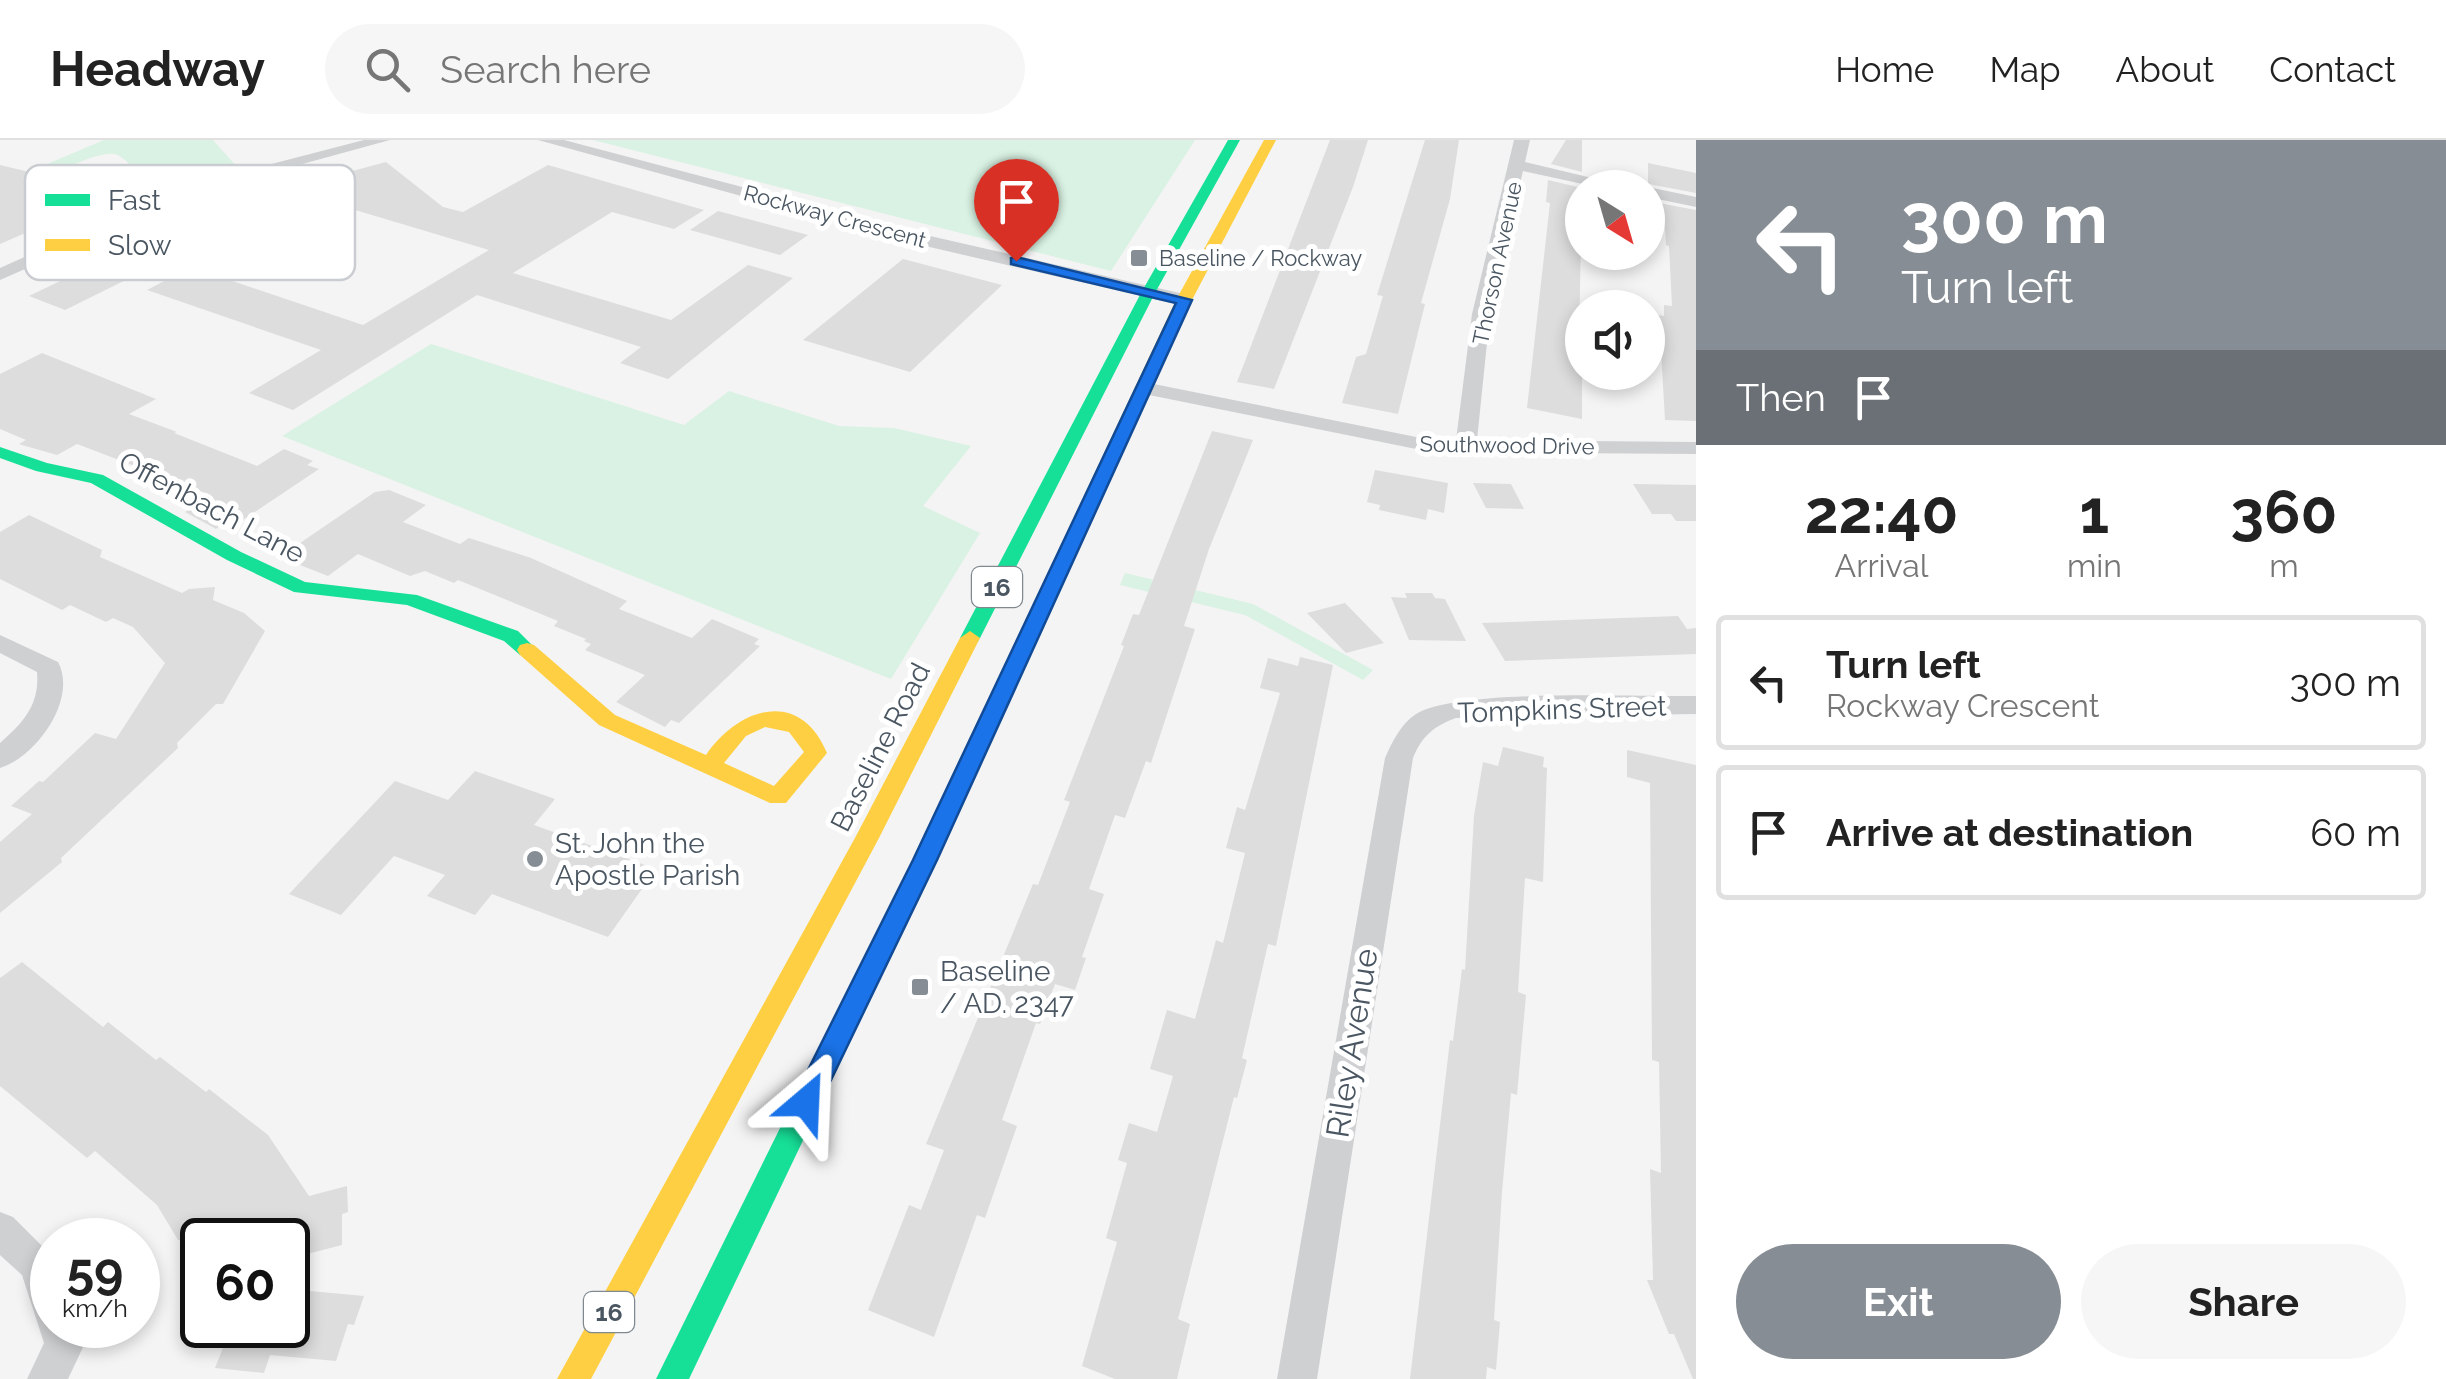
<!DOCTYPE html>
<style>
:root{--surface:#fff;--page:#f6f6f6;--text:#222;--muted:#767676;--line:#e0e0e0;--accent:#868d94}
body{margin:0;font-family:Raleway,sans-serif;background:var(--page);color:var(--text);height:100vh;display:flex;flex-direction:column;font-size:38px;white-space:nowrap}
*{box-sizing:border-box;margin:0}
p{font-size:32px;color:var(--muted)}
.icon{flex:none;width:55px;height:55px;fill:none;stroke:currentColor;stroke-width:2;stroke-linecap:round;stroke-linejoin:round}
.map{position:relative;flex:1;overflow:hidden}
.side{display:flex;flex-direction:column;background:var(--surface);width:750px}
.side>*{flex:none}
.banner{background:#868d94;color:#fff;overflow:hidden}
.needle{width:65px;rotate:143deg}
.tools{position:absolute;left:1565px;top:30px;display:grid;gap:20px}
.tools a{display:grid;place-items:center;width:100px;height:100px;border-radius:50%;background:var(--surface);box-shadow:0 5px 15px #0003;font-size:50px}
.speed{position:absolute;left:30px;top:1078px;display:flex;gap:20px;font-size:50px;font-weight:700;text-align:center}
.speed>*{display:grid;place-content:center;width:130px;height:130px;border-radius:50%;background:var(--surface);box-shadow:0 5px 15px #0003;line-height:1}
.speed small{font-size:25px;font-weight:400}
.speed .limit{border:5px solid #111;border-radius:15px;background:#fff;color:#111}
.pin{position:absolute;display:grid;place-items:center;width:85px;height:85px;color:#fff;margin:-102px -42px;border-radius:50% 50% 50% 0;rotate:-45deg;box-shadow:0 0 10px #0007}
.pin .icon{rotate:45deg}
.me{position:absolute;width:110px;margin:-55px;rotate:26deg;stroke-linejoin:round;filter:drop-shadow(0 0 8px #0008)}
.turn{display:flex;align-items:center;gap:35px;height:210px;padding:0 40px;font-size:45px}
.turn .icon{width:130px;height:130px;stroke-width:2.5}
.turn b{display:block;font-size:70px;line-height:85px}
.then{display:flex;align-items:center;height:95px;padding:0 40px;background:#0003;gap:20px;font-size:38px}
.eta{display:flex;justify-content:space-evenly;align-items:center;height:170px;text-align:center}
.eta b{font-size:60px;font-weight:700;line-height:70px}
.button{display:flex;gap:20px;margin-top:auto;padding:20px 40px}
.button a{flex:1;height:115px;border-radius:60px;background:var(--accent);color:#fff;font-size:40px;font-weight:700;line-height:115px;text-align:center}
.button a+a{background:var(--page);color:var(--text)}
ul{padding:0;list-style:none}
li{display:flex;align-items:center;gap:30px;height:135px;margin:0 20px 15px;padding:0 20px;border:5px solid var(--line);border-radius:10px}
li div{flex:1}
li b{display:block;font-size:38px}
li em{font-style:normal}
header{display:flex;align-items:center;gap:60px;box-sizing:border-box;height:140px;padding:0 50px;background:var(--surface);border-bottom:2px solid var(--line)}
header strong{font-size:48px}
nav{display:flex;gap:55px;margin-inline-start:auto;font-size:35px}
.search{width:700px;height:90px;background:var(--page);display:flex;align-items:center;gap:25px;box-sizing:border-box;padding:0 35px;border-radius:55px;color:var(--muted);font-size:38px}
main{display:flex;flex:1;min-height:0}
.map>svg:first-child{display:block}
</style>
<header>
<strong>Headway</strong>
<div class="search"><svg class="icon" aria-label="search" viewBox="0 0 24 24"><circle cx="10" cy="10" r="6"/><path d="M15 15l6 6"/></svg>Search here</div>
<nav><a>Home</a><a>Map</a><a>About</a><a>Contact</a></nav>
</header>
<main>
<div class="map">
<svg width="1696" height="1239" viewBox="0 0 1696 1239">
<rect width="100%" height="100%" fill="#f4f4f4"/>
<!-- green -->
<g fill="#d9f2e3">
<path d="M104,0H213L237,27L185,42L146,45C138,36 131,22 118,15C99,6 32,46 12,55L0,44Z"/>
<polygon points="593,0 1195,0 1111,131"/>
<polygon points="431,204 684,285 729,251 839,286 894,288 971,306 923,366 980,393 891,539 282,296"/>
<polygon points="1125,433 1253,464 1373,530 1363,540 1245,475 1120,445"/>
</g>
<!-- building -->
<g fill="#ddddde">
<polygon points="1330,0 1368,0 1353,47 1274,249 1237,242"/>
<polygon points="1425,0 1459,0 1450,59 1421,163 1425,164 1398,274 1342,263 1356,217 1366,214 1383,156 1377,155"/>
<polygon points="1566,0 1582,0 1582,32 1551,24"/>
<polygon points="386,22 443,67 463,72 548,25 704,70 674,89 612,72 513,133 671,180 748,125 793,138 668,239 620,223 641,207 477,155 293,270 249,253 321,210 147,150 191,127 363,185 489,110 285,49"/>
<polygon points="1648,23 1696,33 1696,53 1648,44"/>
<polygon points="0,25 25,31 106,58 0,104"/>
<polygon points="1548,40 1582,48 1579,198 1582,199 1582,279 1527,268 1550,63 1546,62"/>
<polygon points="1648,61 1696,70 1696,281 1665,280 1659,175 1664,176 1664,165 1672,166 1669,106 1666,105 1665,87 1648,83"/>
<polygon points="718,71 808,95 780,115 690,90"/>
<polygon points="106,119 142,132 65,170 29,156"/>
<polygon points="903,119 1002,145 910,232 803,200"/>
<polygon points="42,213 156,259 129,274 177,292 174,293 257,326 284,309 313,321 307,325 319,329 231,388 223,384 216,389 185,372 211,355 77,304 57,315 22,305 19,304 26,300 0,289 0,234"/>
<polygon points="1212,291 1253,300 1209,409 1184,486 1195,489 1151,623 1146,621 1125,678 1115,675 1089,749 1104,754 1082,817 1086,818 1075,850 1055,844 1040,884 1036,883 1002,980 1017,986 985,1078 977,1075 934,1197 868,1170 909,1065 921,1070 944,1010 926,1004 1033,744 1038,745 1070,662 1064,660 1124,506 1121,505 1133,474 1139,475"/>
<polygon points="1375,330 1448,343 1444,373 1428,369 1426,380 1379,370 1380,365 1367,362"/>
<polygon points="1473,343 1511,344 1524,369 1486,368"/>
<polygon points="1633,344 1696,345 1696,381 1676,381 1671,374 1652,374"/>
<polygon points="389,350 426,365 403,382 460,404 469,398 531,418 627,461 619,469 692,498 712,479 759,499 754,504 760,506 679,583 671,580 665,587 616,562 645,535 585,510 591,504 584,501 586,499 554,486 558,481 458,440 454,443 425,431 410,436 358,414 328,436 287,420 294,415 287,412 322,388 375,352"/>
<polygon points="29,375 102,410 100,417 182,453 189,449 215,447 213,460 244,473 265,491 223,564 216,564 177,603 178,608 61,718 62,722 0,773 0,702 32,674 11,666 39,641 43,642 95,593 116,599 165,523 133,487 113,478 106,482 70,465 62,470 0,439 0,392"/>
<polygon points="1405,453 1432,453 1435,458 1445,459 1466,501 1409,500 1391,457 1407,458"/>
<polygon points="1345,463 1384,503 1346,513 1307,473"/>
<polygon points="1678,476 1687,489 1696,488 1696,514 1505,521 1482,483"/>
<polygon points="1300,517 1333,525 1276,806 1268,804 1242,918 1247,920 1237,958 1234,957 1178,1179 1190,1184 1177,1239 1115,1239 1082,1226 1117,1102 1106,1098 1127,1023 1118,1020 1129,983 1157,992 1173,936 1150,929 1167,870 1195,879 1216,800 1223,803 1245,713 1226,708 1237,667 1245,670 1280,553 1260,548 1268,518 1298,526"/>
<polygon points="1503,607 1544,617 1543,627 1547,628 1543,742 1525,738 1518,852 1526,855 1517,955 1511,953 1502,1052 1494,1180 1500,1182 1496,1230 1487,1227 1486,1239 1410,1239 1450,900 1453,901 1462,829 1465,830 1474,676 1483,622 1498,626"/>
<polygon points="1627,610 1696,625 1696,1239 1693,1239 1674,1194 1669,1194 1647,1140 1653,1140 1650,1029 1661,1033 1659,922 1652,920 1650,643 1627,637"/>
<polygon points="475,631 555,659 534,685 656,729 608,797 492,754 475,775 427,756 445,735 394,716 341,775 289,754 395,641 448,660"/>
<polygon points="22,822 103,887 108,882 156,920 160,917 206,952 209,949 268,995 309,1056 347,1046 348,1072 342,1074 342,1105 288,1119 288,1100 178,1100 157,1065 95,1011 87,1018 0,946 0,838"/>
<polygon points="288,1149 364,1156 354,1185 348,1184 336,1221 270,1215 264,1233 215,1228 232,1185 288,1185"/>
</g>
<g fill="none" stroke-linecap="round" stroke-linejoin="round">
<!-- street -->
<g fill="#ced0d2" fill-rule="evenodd">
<polygon points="364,0 390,0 237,42 157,71 0,140 0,128 145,63 225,36"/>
<polygon points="538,0 564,0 917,93 1184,154 1193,160 1184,166 908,102"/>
<polygon points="1514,0 1530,0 1525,22 1634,48 1601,48 1523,31 1490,174 1477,300 1696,302 1696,314 1431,312 1144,254 1134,248 1144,242 1431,300 1456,300 1472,174"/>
<polygon points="1648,47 1696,57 1696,67 1648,57"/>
<path d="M0,495L58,522C78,559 36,617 0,628V603C23,583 40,565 37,532L0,513Z"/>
<path d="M1696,556V574L1456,578C1434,586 1422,596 1413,618L1317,1239H1277L1385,618C1392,602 1401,584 1416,574C1459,548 1638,557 1696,556Z"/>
<polygon points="0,1072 13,1077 52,1116 52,1185 76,1185 84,1205 68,1239 27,1239 44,1203 22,1135 0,1115"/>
</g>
<!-- fast -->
<g fill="#16e098" fill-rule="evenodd">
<polygon points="1228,0 1240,0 1155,153 980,498 977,503 963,503 960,498 1141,153"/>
<polygon points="0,307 47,323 103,335 241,412 305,442 417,455 518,491 537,510 534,515 520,515 504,501 407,465 294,452 227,420 91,343 36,331 0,318"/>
<polygon points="935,690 943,693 947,699 689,1239 656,1239 923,699 927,693"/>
</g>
<!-- slow -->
<g fill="#ffcf43" fill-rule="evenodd">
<polygon points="1264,0 1276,0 1192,160 947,699 943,705 927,705 923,699 1176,160"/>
<polygon points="970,491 980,498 879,698 591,1239 557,1239 856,696 960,498"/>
<path d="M527,503L534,505L615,575L706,615C739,567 800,548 827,613L786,663H770L599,585L520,515L517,510L520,505ZM765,587L789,592L804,612L774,646L724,623L746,596Z"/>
</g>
</g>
<!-- route -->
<polygon fill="#1a73e8" stroke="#114b97" stroke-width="2.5" points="1016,117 1192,160 937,720 816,971 806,975 796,971 792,962 913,720 1176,163 1011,124 1011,118"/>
<!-- markers -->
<g fill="#868d94" stroke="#fff" stroke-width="4">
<rect x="1129" y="108" width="20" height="20" rx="5"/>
<circle cx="535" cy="719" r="10"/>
<rect x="910" y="837" width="20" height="20" rx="5"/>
</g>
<g text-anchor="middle" stroke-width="10" stroke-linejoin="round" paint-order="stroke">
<!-- far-street labels -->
<g font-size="22" fill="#4a5661" stroke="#fff">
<text transform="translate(835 76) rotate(15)" y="8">Rockway Crescent</text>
<text transform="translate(1497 123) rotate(-78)" y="8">Thorson Avenue</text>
<text transform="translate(1507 305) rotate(1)" y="8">Southwood Drive</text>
</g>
<!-- far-poi labels -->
<g font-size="22" fill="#4a5661" stroke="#fff" text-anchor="start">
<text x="1159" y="126">Baseline / Rockway</text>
</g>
<!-- shield labels -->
<g fill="#fff" stroke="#808990" stroke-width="2.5">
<rect x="972" y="427" width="50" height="40" rx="8"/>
<rect x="584" y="1152" width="50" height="40" rx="8"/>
</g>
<g font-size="25" font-weight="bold" fill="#4a5661">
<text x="997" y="456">16</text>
<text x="609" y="1181">16</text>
</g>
<!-- street labels -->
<g font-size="28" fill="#4a5661" stroke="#fff">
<text transform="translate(212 367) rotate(28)" y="10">Offenbach Lane</text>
<text transform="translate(1562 569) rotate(-2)" y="10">Tompkins Street</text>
<text transform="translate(880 607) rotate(-63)" y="10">Baseline Road</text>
</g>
<!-- poi labels -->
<g font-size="28" fill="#4a5661" stroke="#fff" text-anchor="start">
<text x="555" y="713">St. John the<tspan x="555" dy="32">Apostle Parish</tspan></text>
<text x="940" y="841">Baseline<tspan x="940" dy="32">/ AD. 2347</tspan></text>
</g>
<!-- near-street labels -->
<g font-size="32" fill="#4a5661" stroke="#fff">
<text transform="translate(1352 903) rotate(-81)" y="11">Riley Avenue</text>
</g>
</g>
<!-- legend -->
<rect x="25" y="25" width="330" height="115" rx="15" fill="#fff" stroke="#c9ccd0" stroke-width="2.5"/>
<rect x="45" y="54" width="45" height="12" fill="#16e098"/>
<rect x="45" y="99" width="45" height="12" fill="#ffcf43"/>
<g font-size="28" fill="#4a5661">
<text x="108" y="70">Fast</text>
<text x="108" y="115">Slow</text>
</g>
</svg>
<div class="tools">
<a><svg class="needle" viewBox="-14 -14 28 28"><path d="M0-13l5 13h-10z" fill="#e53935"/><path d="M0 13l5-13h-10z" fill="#767676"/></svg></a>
<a><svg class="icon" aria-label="sound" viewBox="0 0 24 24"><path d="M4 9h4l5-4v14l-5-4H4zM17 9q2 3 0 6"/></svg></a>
</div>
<div class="speed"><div>59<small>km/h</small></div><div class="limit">60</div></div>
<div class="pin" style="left:1016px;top:121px;background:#d93025"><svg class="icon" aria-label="arrive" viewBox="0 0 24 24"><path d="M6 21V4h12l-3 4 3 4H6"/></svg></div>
<svg class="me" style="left:806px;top:962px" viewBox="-20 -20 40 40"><path d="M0-17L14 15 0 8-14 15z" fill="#1a73e8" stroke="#fff" stroke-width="4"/></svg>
</div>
<section class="side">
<div class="banner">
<div class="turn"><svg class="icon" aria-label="left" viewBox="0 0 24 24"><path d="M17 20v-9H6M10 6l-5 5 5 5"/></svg><div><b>300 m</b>Turn left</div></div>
<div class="then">Then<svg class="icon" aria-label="arrive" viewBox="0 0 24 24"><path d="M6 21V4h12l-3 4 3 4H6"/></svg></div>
</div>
<div class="eta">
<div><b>22:40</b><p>Arrival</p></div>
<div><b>1</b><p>min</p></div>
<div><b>360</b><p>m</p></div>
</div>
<ul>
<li><svg class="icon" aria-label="left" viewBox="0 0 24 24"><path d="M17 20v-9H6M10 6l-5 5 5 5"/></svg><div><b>Turn left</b><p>Rockway Crescent</p></div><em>300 m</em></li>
<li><svg class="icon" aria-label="arrive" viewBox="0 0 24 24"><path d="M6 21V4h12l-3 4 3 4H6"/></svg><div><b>Arrive at destination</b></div><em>60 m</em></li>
</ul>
<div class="button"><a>Exit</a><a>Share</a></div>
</section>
</main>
